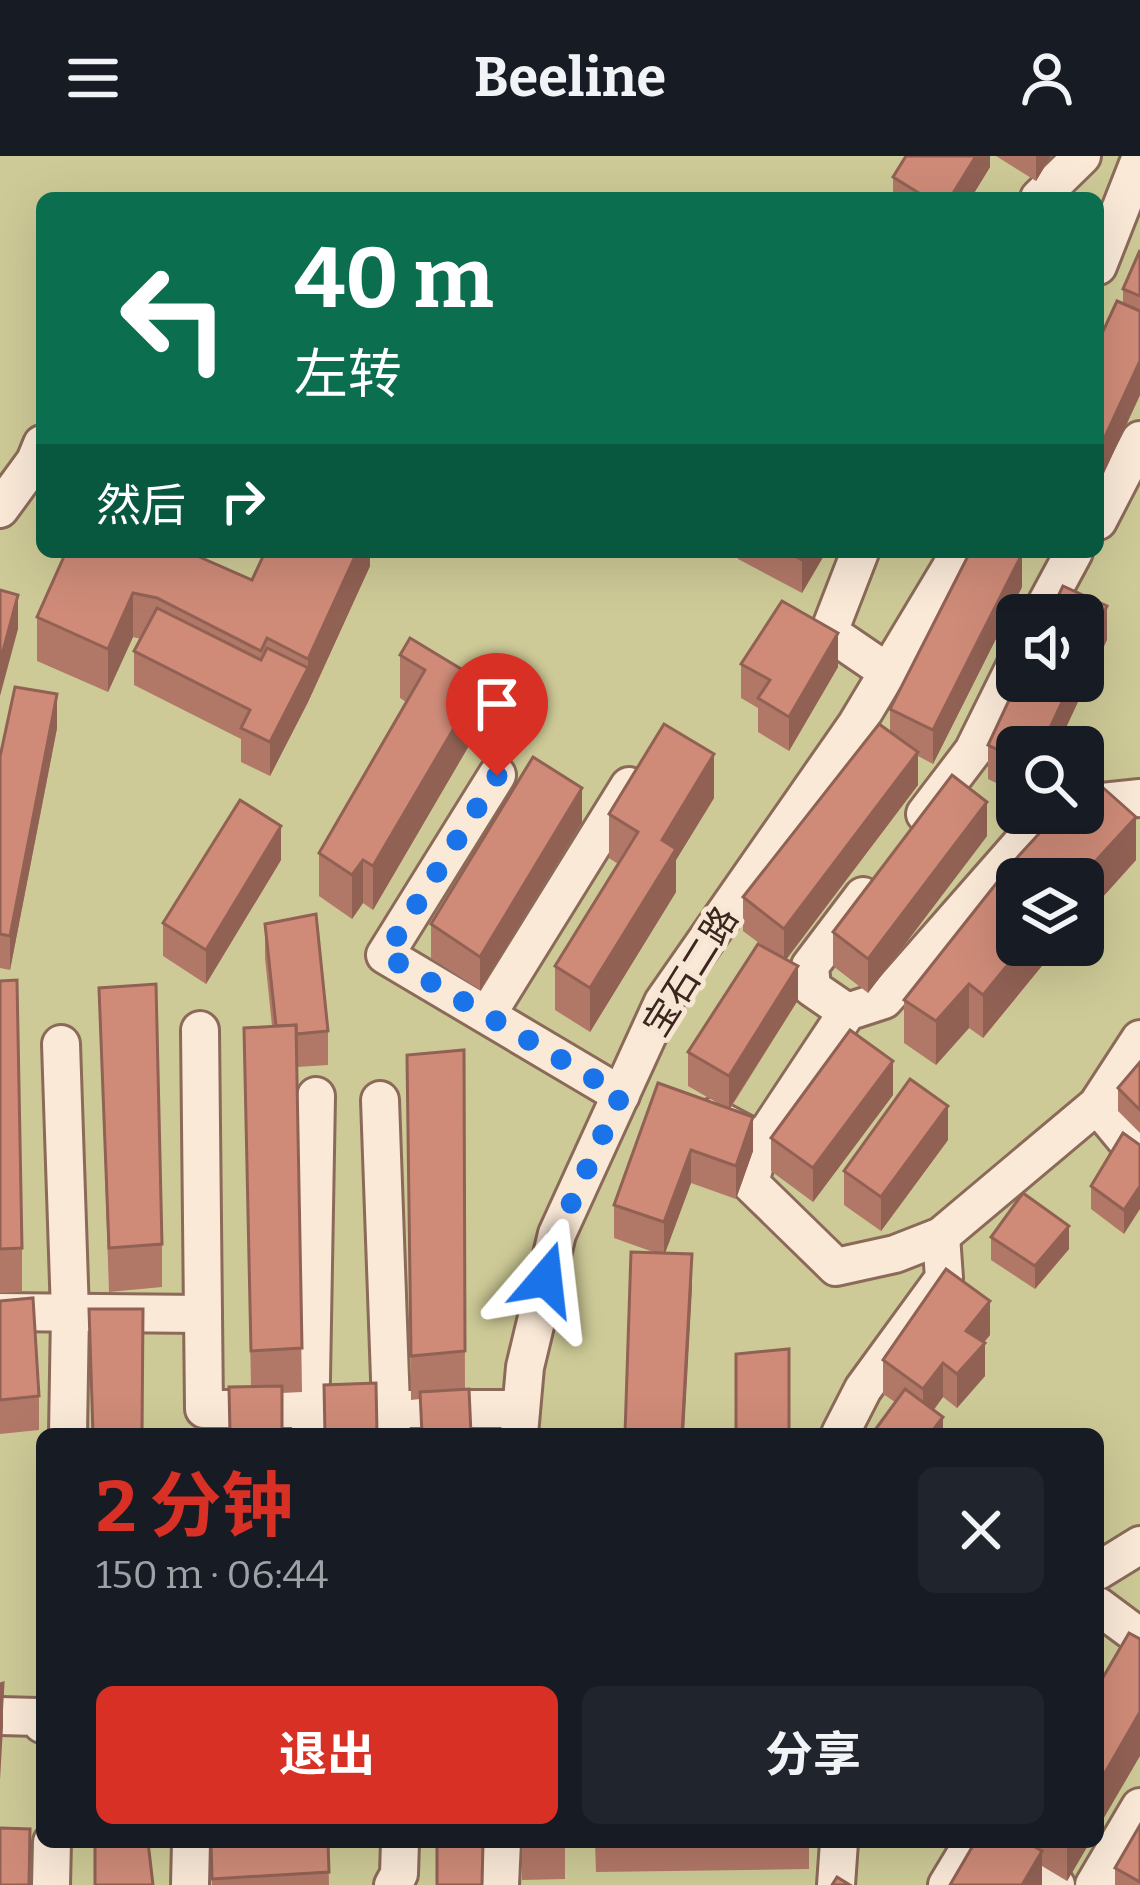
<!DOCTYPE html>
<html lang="zh">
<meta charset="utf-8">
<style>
:root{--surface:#171b24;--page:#20242c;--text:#f1f3f6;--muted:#9ea1a6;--accent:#d93025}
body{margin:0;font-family:Bitter,"Noto Sans SC",serif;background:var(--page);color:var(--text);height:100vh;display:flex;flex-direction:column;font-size:45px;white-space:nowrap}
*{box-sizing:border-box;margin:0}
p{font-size:39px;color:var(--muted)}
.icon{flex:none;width:66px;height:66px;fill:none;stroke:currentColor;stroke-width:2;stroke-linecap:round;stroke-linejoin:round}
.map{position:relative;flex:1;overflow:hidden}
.details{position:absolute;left:36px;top:1272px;width:1068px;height:420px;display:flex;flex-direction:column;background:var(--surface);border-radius:18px;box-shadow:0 12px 48px #0002}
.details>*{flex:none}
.hud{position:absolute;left:36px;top:36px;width:1068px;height:366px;border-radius:18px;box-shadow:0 12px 48px #0002;background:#0b6e4f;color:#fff;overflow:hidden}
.fabs{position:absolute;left:996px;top:438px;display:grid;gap:24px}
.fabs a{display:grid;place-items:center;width:108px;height:108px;border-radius:18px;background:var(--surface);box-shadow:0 12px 48px #0002;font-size:60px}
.pin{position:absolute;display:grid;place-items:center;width:102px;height:102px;color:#fff;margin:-123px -51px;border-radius:50% 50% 50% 0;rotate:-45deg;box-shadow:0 0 12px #0007}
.pin .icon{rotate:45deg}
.me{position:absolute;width:132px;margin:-66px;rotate:17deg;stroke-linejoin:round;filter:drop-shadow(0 0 9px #0008)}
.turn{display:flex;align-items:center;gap:42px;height:252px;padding:0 60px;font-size:54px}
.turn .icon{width:156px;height:156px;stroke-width:2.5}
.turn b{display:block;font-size:84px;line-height:102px}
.then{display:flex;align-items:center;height:114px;padding:0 60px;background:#0003;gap:24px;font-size:45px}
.round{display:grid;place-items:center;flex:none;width:126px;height:126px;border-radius:18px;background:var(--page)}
.overview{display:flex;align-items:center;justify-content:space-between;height:204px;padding:0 60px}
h1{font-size:72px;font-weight:700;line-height:90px;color:var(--accent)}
.button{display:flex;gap:24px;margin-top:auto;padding:24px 60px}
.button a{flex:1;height:138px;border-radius:18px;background:var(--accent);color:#fff;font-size:48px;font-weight:700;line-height:138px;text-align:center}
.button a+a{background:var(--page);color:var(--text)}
header{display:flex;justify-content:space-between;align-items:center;height:156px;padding:0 60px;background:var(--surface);font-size:54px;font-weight:700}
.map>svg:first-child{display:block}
</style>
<header><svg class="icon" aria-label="menu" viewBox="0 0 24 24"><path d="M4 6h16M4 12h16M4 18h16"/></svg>Beeline<svg class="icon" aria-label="person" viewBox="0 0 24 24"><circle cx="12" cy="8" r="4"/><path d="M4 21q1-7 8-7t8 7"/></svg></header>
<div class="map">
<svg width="1140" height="1729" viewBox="0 0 1140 1729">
<rect width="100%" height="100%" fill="#f0dac3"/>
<!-- green -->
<path fill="#ceca97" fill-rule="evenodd" d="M0,0H1140V1729H0ZM42,42H1098V396H42ZM1017,459H1083V525H1017ZM1017,591H1083V657H1017ZM1017,723H1083V789H1017ZM42,1278H1098V1686H42Z"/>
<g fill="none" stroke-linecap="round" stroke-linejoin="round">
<defs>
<g id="minor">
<polyline points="1039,42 1082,0"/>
<polyline points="1098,110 1140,3"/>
<polyline points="0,353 35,305 42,288"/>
<polyline points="1098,365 1140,284"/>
<polyline points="860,396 829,476 889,517"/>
<polyline points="1040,459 1074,396"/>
<polyline points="497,619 385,799 621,939"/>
<polyline points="1083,648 1140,642"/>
<polyline points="925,658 973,595 1017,506"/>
<polyline points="847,856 812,832 810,810 863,740"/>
<polyline points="487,859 629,630"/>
<polyline points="200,874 204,1253 521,1253"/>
<polyline points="61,888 70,1157 68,1278"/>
<polyline points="380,944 392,1278"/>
<polyline points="1097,949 1140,1001"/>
<polyline points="713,961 761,986 750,1027 836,1111 895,1098 941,1080 1097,949 1140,883"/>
<polyline points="761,986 847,856 884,844 1048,657"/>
<polyline points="0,1156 203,1158"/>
<polyline points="310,1278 316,940"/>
<polyline points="519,1278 525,1211 557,1078 663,846 856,569 960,396"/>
<polyline points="840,1278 863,1233 944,1122 941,1080"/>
<polyline points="1098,1415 1140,1389"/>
<polyline points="1098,1450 1140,1481"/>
<polyline points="0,1560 38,1561 42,1568"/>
<polyline points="987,1686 1056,1729"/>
<polyline points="51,1729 52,1686"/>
<polyline points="190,1729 191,1686"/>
<polyline points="393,1729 399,1718 400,1686"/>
<polyline points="500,1729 502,1686"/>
<polyline points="836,1729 839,1686"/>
<polyline points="947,1729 973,1686"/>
<polyline points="1094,1729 1140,1651"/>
</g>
</defs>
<!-- minor casing -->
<use href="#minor" stroke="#8b6a59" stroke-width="42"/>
<!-- minor -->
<use href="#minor" stroke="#fae9d7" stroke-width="36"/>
</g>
<!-- wall -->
<g fill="#b27867">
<polygon points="990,0 990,11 971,42 893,42 893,21"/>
<polygon points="996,0 1051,0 1036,25"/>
<polygon points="1140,94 1140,239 1098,330 1098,186 1123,147 1123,133"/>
<polygon points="66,396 252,424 370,396 370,410 308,546 270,620 241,606 241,583 134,529 134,495 141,483 133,481 108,536 37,505 37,461"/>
<polygon points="738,396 826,396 802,437 738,403"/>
<polygon points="1022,431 933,608 918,600 918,629 786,804 798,844 730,953 753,995 736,1043 691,1027 665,1097 692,1132 656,1097 614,1082 614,1049 726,952 688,930 688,896 767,793 743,775 743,741 890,576 890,553"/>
<polygon points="1107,484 1017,591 1017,637 988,623 988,589"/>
<polygon points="400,499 466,534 474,581 373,754 363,747 352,763 319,740 319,697 406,546 400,542"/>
<polygon points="741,508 838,511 789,595 758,576 758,552 741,542"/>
<polygon points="57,572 10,814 0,812 0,601"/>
<polygon points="1091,621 1136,661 1136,704 1083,763 1083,723 1017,723 1017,789 1059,789 983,882 969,872 936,909 904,887 904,844 1014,705 1058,657 1083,657 1083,629"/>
<polygon points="714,642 676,704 676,736 590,876 555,854 555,810 618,708 609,702 609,658"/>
<polygon points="582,666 480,834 431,802 431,768"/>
<polygon points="987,680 868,837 833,810 833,776"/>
<polygon points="281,704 206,828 163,800 163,767"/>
<polygon points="265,768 328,875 328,909 297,911 302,1236 282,1237 251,1231 244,872 272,870 265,802"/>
<polygon points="0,825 22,1092 22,1136 0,1137"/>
<polygon points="99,832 162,1088 162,1131 109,1136"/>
<polygon points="464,894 465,1234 471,1278 421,1278 420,1243 411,1244 407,899"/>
<polygon points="1140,906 1140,977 1118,955 1118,932"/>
<polygon points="893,939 813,1046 771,1015 771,982"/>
<polygon points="948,984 881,1075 844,1049 844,1015"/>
<polygon points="1140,989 1124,1078 1091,1053 1091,1030"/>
<polygon points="991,1081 1069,1093 1035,1133 991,1104"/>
<polygon points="0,1145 39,1240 39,1274 0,1278"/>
<polygon points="990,1179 984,1186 985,1220 957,1252 943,1241 934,1254 943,1278 883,1238 883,1204"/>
<polygon points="1140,1669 1140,1729 1115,1729 1115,1712"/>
<polygon points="211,1686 328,1686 329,1729 212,1729"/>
<polygon points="522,1686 565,1686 565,1723 522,1724"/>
<polygon points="595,1686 809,1686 809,1713 596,1716"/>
<polygon points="975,1686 1090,1686 1067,1725 1042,1710 1042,1729"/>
</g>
<!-- shaded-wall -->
<g fill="#916154">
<polygon points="976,0 990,0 990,11 971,42 950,42"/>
<polygon points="1036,0 1051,0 1036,25"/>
<polygon points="1140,205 1140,239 1098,330 1098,296"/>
<polygon points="357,396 370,396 370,410 308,546 270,620 270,586 308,512 308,503"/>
<polygon points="807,396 826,396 802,437 802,404"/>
<polygon points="1022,398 1022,431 933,608 933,574"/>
<polygon points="133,437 133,481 108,536 108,493"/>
<polygon points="18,439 18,473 0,540 0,506"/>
<polygon points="1107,450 1107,484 1057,591 1041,591 1072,525 1083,525 1083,502"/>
<polygon points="838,477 838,511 789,595 789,561"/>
<polygon points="466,516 466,551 474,538 474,581 373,754 373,710"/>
<polygon points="57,538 57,572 10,814 10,780"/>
<polygon points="918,596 918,629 784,806 784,773"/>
<polygon points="714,598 714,642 676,704 676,736 590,876 590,832 662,684"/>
<polygon points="582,632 582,666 480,834 480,801"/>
<polygon points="987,646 987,680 868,837 868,803"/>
<polygon points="1136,661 1136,704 1083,763 1083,723 1079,723"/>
<polygon points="281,670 281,704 206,828 206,794"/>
<polygon points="363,704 363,747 352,763 352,719"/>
<polygon points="1024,789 1059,789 983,882 983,839"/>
<polygon points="798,810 798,844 729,953 729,920"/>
<polygon points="969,828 969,872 936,909 936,865"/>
<polygon points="893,905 893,939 813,1046 813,1012"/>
<polygon points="948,950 948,984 881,1075 881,1041"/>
<polygon points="753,961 753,995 736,1043 736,1010"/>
<polygon points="691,994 691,1027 664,1100 664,1066"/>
<polygon points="1140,1030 1140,1053 1124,1078 1124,1054"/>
<polygon points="1069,1070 1069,1093 1035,1133 1035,1110"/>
<polygon points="692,1098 692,1132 684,1278 682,1278"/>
<polygon points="990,1145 990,1179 977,1195 985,1187 985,1220 957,1252 957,1218 966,1175"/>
<polygon points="943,1207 943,1241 923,1267 923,1233"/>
<polygon points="943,1261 943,1278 930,1278"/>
<polygon points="3,1527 3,1571 0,1624 0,1580"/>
<polygon points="1140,1556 1140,1600 1098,1672 1098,1629"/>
<polygon points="1067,1686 1090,1686 1067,1725"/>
<polygon points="1042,1695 1042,1729 1022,1729"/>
</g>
<!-- building -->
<g fill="#cf8b78" stroke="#916154" stroke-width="3">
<polygon points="906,0 976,0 950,42 927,42 893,21"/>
<polygon points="1140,94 1140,140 1123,133"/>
<polygon points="1117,145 1140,155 1140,205 1098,296 1098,186"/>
<polygon points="66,396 188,396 252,424 265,396 357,396 308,503 267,482 261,495 157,442 133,437 108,493 37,461"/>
<polygon points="788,396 807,396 802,404"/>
<polygon points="970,396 1018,396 1022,398 933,574 890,553"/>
<polygon points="1063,430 1107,450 1083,502 1083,459 1049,459"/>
<polygon points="0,434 18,439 0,506"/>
<polygon points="782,445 838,477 789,561 758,542 770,524 741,508"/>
<polygon points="157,452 261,504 267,492 308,512 270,586 241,572 250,554 134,495"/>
<polygon points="410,482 466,516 461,531 474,538 373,710 363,704 352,719 319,697 425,514 400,499"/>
<polygon points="1018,525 1072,525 1041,591 1017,591 1017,603 988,589"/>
<polygon points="15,531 57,538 10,780 0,778 0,601"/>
<polygon points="664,568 714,598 662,684 676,693 590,832 555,810 638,676 609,658"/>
<polygon points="879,568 918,596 784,773 743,741"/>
<polygon points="533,601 582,632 480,801 431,768"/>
<polygon points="952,619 987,646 868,803 833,776"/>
<polygon points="1091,621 1136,661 1079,723 1017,723 1017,789 1024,789 983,839 969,828 936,865 904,844 1014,705 1058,657 1083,657 1083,629"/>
<polygon points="240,644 281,670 206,794 163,767"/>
<polygon points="316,758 328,875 296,878 296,869 276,870 265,768"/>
<polygon points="758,788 798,810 729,920 688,896"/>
<polygon points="17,824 22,1092 0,1093 0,825"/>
<polygon points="156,828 162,1088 109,1092 99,832"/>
<polygon points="296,869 302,1192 251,1195 244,872"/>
<polygon points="850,874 893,905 813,1012 771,982"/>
<polygon points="464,894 465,1195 411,1200 407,899"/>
<polygon points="1140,906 1140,954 1118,932"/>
<polygon points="910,923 948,950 881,1041 844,1015"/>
<polygon points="658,927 753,961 736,1010 691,994 664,1066 614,1049"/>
<polygon points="1123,977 1140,989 1140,1030 1124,1054 1091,1030"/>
<polygon points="1023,1037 1069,1070 1035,1110 991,1081"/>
<polygon points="631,1096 692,1098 682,1278 625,1278"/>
<polygon points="946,1113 990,1145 966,1175 985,1187 957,1218 943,1207 923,1233 883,1204"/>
<polygon points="33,1142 39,1240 0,1244 0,1145"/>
<polygon points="89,1153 143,1153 142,1278 93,1278"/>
<polygon points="789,1193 789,1278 736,1278 736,1198"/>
<polygon points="376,1227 377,1278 325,1278 324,1229"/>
<polygon points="282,1230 282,1278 230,1278 229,1231"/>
<polygon points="469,1233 471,1278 422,1278 420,1236"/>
<polygon points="905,1233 943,1261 930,1278 872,1278"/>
<polygon points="1129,1477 1140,1483 1140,1556 1098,1629 1098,1530"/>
<polygon points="3,1527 0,1580 0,1528"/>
<polygon points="1140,1669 1140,1726 1115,1712"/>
<polygon points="0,1672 30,1673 29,1729 0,1729"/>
<polygon points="95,1686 148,1686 153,1729 95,1729"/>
<polygon points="211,1686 328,1686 329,1716 212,1723"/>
<polygon points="437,1686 483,1686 482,1729 437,1729"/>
<polygon points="522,1686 565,1686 565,1689 522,1690"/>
<polygon points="975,1686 1026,1686 1042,1695 1022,1729 950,1729"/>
<polygon points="837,1721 850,1729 832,1729"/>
</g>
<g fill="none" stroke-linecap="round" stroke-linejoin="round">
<!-- route -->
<polyline stroke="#1a73e8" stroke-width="21" stroke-dasharray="0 37.8" points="497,620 385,799 621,939 557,1078 546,1123"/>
</g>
<g text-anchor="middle" stroke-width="10" stroke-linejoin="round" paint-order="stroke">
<!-- street labels -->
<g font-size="36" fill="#3a261e" stroke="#f7e6d3">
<text transform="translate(690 815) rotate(-58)" y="13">宝石二路</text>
</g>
</g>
</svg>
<div class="fabs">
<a><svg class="icon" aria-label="sound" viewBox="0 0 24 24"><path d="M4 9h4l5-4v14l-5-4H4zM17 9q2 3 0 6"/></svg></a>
<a><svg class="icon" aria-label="search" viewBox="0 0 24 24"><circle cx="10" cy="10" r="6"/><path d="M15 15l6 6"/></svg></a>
<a><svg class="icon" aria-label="layers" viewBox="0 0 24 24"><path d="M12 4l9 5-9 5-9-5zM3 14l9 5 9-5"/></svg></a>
</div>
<div class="pin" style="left:497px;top:620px;background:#d93025"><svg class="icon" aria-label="arrive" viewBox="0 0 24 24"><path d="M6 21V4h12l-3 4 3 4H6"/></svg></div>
<svg class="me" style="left:546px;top:1123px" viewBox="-20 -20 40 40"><path d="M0-17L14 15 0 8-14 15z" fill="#1a73e8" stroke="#fff" stroke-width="4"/></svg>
<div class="hud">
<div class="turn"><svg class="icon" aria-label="left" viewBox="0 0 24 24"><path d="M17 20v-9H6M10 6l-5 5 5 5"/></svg><div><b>40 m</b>左转</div></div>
<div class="then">然后<svg class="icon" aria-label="right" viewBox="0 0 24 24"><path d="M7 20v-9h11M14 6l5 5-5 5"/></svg></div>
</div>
<section class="details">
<div class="overview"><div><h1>2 分钟</h1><p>150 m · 06:44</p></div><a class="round"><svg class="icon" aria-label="close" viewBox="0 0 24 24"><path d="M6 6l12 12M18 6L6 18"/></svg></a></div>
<div class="button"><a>退出</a><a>分享</a></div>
</section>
</div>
